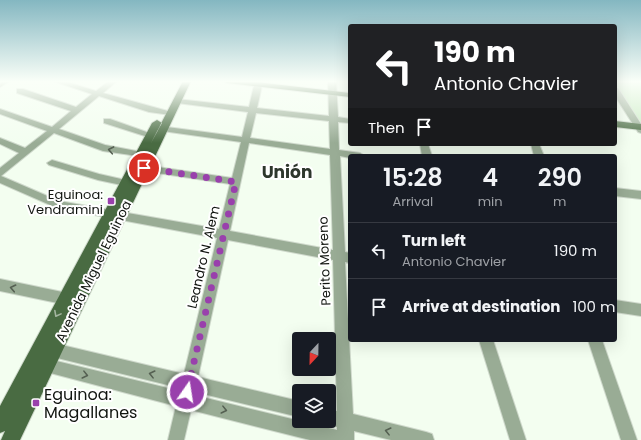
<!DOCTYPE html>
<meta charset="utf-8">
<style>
:root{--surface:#171b24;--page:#20242c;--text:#f1f3f6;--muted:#9ea1a6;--line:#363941}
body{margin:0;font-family:Poppins,sans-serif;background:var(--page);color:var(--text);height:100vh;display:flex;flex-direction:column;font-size:15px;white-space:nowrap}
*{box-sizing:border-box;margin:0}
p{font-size:13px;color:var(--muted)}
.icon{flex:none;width:22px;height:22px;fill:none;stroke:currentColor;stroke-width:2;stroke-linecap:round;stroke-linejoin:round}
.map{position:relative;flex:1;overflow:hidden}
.details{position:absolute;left:348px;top:154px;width:269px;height:188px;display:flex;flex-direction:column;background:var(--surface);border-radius:4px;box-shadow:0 4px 16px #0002}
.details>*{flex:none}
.banner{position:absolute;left:348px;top:24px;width:269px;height:122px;border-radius:4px;box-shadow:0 4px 16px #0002;background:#202124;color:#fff;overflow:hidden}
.needle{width:26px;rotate:202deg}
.controls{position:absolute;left:292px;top:332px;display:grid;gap:8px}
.controls a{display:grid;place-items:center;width:44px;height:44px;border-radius:4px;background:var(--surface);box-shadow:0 4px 16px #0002;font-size:20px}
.pin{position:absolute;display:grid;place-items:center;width:34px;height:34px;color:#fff;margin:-17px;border:2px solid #fff;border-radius:50%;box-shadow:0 1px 4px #0007}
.me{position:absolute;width:44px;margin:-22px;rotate:13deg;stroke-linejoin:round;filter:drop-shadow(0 0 3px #0008)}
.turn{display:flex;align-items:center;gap:14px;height:84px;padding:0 20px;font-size:18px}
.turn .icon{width:52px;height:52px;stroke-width:2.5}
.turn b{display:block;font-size:28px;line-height:34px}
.then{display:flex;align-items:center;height:38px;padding:0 20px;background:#0003;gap:8px;font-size:15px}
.eta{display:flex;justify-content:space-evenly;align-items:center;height:68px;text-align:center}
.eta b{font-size:24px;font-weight:600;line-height:28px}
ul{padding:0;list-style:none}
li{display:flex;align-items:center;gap:12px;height:56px;padding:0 20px;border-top:1px solid var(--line)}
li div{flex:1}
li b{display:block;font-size:15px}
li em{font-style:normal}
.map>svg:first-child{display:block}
</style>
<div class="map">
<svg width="641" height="440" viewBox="0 0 641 440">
<rect width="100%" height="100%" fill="#f3fef0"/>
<!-- green -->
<polygon fill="#c9eac3" points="615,81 641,81 641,123 615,85"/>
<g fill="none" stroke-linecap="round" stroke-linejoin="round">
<defs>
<g id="minor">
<polygon points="10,81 0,87 1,81"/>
<path d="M53,81H64L96,91L109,81H117L103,93L175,113L171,115L149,112L99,96L59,129L105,145L152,154V158L103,151L54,133L1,176L59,201L219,229L230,184L144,171L139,168L144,165L232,178L241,142L155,130L152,129V125L242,137L248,112L177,103L173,101L177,99L249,107L255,81H263L257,108L329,116L328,81H336L338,117L350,119V123L338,122L339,150L360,153L365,156H350V158L340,156L345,252L350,253V263L345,262L353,414L426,432L432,434L434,440H391L354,431V440H310L191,410L184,440H168L176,406L35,369L33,364L35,359L40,357L180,391V388L49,356L44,354L42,349L44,344L49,342L184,374L217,238L57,208L0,183V168L19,153L0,144V138L25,148L47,131L0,114V109L52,127L71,111L17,93V89H23L76,107L92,94ZM256,113L329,121L330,149L250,138ZM249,143L330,155L333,250L230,231ZM228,240L333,260L337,411L329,409V421H322L337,427V430L194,395L195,392L299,417V401L198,377Z"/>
<polygon points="615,88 618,88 641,124 641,133 638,132 615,96"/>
<polygon points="104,119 110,119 155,135 151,138 148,137 104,123"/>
<polygon points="420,144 428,144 432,156 422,156"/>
<polygon points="531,144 539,144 544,156 534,156"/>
<polygon points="52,160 99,174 130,181 131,183 126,186 98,180 49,165 47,163"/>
<polygon points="615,188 641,191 641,199 615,196"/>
<polygon points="0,279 72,294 77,296 79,300 77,304 72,306 0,291"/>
<polygon points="615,300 641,304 641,316 615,312"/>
<polygon points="479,340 493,340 526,440 510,440"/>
<polygon points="588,340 602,340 637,440 621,440"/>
</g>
<g id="major">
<polygon points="183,81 191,81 20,440 1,440 5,431 0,433 0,406 152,123 157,120 162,123 151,143"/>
<polygon points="223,81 248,81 350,93 350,97 227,83"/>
<polygon points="615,121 641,124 641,130 615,127"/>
</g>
</defs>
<!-- minor casing -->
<use href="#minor" stroke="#cfd9cc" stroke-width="2"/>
<!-- major casing -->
<use href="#major" stroke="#cfd9cc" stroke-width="2"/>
<!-- minor -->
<use href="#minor" fill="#99ac95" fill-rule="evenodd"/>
<!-- major -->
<use href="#major" fill="#496b42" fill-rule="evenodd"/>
</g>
<!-- one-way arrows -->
<defs><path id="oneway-chevron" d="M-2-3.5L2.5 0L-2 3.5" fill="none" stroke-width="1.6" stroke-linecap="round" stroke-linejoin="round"/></defs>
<g stroke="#556052">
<use href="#oneway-chevron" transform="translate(111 150) rotate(-169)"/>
<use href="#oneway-chevron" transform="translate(13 288) rotate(-168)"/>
<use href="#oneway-chevron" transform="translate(152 374) rotate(-166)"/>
<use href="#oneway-chevron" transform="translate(85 375) rotate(14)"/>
<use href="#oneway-chevron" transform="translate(224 410) rotate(14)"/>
<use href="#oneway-chevron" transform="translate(388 431) rotate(-166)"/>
</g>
<use stroke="#a4b5a0" href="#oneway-chevron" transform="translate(57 314) rotate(118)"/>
<!-- sky -->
<linearGradient id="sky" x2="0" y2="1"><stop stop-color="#84b7c1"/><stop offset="0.57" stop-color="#fafff8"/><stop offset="1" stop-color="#fafff8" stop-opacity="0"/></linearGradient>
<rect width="641" height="143" fill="url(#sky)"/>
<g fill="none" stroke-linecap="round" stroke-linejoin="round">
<!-- route -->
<polyline stroke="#9940ac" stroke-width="7" stroke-dasharray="0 12.6" points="144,168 236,182 187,392"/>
</g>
<!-- markers -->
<g fill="#9940ac" stroke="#fff" stroke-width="1.5">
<rect x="107" y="197" width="8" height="8" rx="2"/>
<rect x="32" y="399" width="8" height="8" rx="2"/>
</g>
<g text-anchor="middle" stroke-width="4" stroke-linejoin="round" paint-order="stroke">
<!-- poi labels -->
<g font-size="13" fill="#111510" stroke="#fff" text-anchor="end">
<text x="103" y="199">Eguinoa:<tspan x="103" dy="15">Vendramini</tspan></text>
</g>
<!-- street labels -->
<g font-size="13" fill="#111510" stroke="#fff">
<text transform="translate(203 257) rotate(-77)" y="5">Leandro N. Alem</text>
<text transform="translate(324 261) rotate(-92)" y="5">Perito Moreno</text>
<text transform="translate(93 271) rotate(-64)" y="5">Avenida Miguel Eguinoa</text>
</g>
<!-- near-poi labels -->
<g font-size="16" fill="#111510" stroke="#fff" text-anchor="start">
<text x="44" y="400">Eguinoa:<tspan x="44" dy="18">Magallanes</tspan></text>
</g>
<!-- district labels -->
<g font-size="17" font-weight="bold" fill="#2e372d" stroke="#fff">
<text x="287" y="178">Unión</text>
</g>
</g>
</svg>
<div class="controls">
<a><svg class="needle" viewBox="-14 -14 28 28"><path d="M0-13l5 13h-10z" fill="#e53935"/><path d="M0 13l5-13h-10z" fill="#9ea1a6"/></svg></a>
<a><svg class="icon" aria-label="layers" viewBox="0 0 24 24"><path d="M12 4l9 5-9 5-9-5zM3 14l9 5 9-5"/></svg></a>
</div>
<div class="pin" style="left:144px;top:168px;background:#d93025"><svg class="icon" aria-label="arrive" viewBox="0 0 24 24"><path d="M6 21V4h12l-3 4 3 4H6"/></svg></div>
<svg class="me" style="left:187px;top:392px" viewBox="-20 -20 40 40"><circle r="17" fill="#9940ac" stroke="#fff" stroke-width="3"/><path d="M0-11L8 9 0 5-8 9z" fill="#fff"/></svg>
<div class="banner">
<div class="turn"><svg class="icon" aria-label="left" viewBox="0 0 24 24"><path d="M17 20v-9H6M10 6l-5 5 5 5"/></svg><div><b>190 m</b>Antonio Chavier</div></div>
<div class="then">Then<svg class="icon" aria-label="arrive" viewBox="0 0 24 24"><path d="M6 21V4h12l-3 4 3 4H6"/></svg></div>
</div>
<section class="details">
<div class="eta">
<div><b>15:28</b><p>Arrival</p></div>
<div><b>4</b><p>min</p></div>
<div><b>290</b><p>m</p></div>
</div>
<ul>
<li><svg class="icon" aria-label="left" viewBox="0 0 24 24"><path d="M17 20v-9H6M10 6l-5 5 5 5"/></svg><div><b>Turn left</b><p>Antonio Chavier</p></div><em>190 m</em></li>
<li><svg class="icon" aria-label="arrive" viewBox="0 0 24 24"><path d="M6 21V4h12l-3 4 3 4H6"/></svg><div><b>Arrive at destination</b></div><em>100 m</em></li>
</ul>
</section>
</div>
